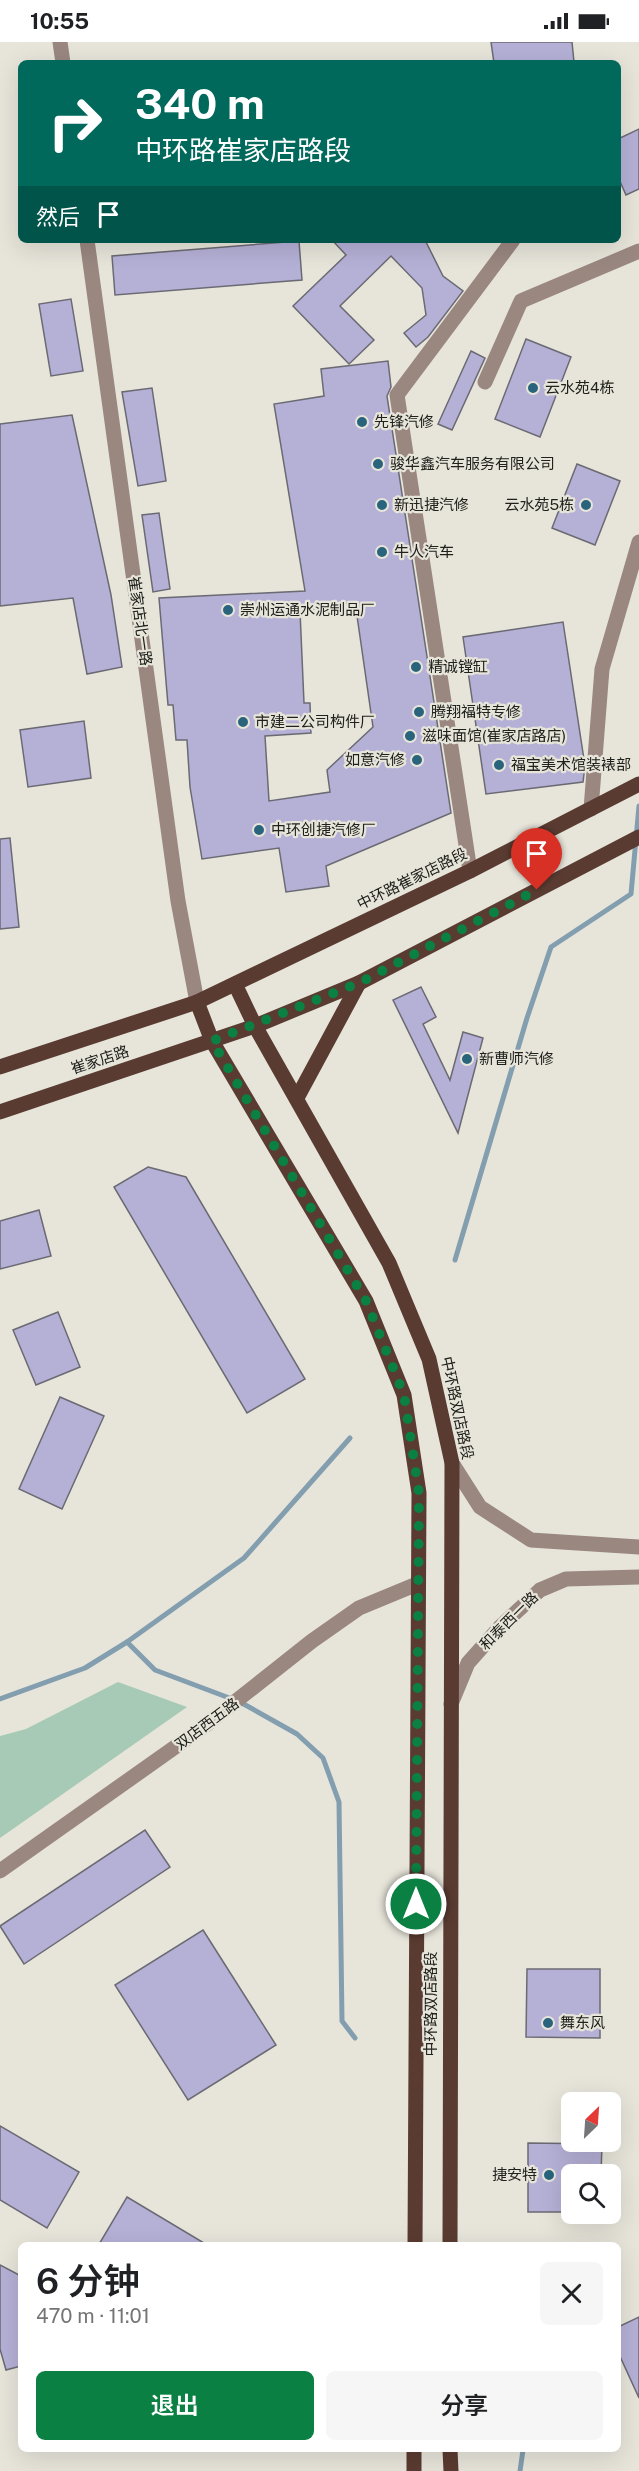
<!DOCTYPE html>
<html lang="zh">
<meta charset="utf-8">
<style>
:root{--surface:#fff;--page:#f6f6f6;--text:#202124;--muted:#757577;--accent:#0b8043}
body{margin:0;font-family:"Public Sans","Noto Sans SC",sans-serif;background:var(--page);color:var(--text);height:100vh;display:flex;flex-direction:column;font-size:22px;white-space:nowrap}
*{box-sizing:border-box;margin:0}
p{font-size:20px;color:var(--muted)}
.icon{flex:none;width:33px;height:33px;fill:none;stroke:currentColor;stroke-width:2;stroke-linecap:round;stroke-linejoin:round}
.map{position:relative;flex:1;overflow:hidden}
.drawer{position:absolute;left:18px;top:2200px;width:603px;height:210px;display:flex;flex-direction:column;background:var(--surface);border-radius:9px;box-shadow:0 6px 24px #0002}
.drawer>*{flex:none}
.top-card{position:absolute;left:18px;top:18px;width:603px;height:183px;border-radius:9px;box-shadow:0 6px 24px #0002;background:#00695c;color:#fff;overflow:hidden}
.needle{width:39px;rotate:25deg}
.buttons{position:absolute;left:561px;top:2050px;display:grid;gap:12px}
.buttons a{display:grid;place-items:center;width:60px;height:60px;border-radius:9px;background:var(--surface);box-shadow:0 6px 24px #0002;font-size:30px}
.pin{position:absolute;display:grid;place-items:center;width:51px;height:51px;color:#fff;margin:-62px -26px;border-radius:50% 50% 50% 0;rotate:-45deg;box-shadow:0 0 6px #0007}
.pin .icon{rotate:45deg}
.me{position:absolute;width:66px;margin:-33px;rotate:0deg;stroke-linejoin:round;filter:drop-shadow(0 0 4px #0008)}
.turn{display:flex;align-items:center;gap:21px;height:126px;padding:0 18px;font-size:27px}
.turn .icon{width:78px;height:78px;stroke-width:2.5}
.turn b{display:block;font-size:42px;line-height:51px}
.then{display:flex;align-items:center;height:57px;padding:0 18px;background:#0003;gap:12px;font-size:22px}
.round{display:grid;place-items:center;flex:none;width:63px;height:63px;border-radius:9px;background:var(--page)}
.headline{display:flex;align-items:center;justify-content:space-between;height:102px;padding:0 18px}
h1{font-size:36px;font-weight:600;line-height:45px}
.cta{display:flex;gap:12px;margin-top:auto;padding:12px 18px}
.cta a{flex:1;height:69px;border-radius:9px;background:var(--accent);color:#fff;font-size:24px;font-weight:600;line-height:69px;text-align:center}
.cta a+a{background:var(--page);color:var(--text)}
.status{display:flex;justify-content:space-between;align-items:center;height:42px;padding:0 30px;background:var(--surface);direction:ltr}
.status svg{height:16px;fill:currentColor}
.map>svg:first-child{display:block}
</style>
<div class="status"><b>10:55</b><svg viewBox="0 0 49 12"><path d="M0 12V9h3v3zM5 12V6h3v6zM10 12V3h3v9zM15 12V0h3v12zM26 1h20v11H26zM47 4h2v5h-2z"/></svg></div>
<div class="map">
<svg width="639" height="2429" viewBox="0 0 639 2429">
<rect width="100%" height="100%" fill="#e7e5da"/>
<!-- park -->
<polygon fill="#a6cab6" points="118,1640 187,1665 0,1796 0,1694 26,1687"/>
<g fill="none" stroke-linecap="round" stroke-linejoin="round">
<!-- stream -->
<g stroke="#839eaf" stroke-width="5">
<polyline points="455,1218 527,976 551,905 631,852 639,764"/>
<polyline points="127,1600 155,1628 240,1660 297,1692 323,1716 339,1760 342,1979 355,1996"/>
<polyline points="0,1657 85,1626 127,1600 244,1516 350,1396"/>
<polyline points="520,2429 523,2408"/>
</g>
</g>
<!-- building -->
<g fill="#b5b0d6" stroke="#6b6a73" stroke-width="1.5" fill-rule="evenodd">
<polygon points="491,0 572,0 574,20 494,21"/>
<polygon points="639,87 639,147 626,153 618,135 618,97"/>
<polygon points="332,198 425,198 443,234 463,249 428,295 416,305 404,291 426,273 422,246 391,214 340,264 374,298 349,322 293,264 346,213"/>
<polygon points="299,199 302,238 115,253 112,214"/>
<polygon points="71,257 83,329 51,334 39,262"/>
<polygon points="526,297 571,315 540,395 495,377"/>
<polygon points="471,309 485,316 452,388 438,382"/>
<path d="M388,319L391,345L387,354L451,771L326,824L329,844L286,850L279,806L202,817L190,745L187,698H176L173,663H168L159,556L305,549L274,362L324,354L321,327ZM355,560L373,685L327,728L330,750L269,759L265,694L311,691L310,661H304L300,569Z"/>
<polygon points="152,346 166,439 138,444 122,350"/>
<polygon points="72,373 111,553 122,625 87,632 73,556 0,564 0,382"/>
<polygon points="577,422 620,439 595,503 552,486"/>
<polygon points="159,471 170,547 153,550 142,473"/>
<polygon points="563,580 585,724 583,740 486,752 463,595"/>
<polygon points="84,679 91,736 28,745 20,688"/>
<polygon points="10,796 19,885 0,887 0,797"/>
<polygon points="421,945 436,975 423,982 450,1038 463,990 483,996 458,1091 393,958"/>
<polygon points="148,1125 186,1135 305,1337 247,1371 114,1145"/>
<polygon points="39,1168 51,1214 0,1227 0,1179"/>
<polygon points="58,1270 80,1325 36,1343 13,1288"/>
<polygon points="60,1355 104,1374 62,1467 19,1447"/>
<polygon points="145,1788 170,1825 24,1922 0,1884"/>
<polygon points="203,1888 276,2003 188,2058 115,1943"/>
<polygon points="527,1927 600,1927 600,1996 526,1995"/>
<polygon points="0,2084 79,2130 47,2186 0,2158"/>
<polygon points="528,2101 602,2102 601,2133 572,2133 572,2170 528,2170"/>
<polygon points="127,2155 209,2204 98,2204"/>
<polygon points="0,2223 21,2234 21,2324 6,2328 0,2307"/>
<polygon points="639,2275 639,2356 618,2310 618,2285"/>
</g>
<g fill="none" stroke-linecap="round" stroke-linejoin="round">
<!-- minor -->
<g stroke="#998780" stroke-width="15">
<polyline points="60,0 63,21"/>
<polyline points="87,198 178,859 197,960"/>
<polyline points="485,340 521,259 639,209"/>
<polyline points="591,767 602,627 639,500"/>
<polyline points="470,829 397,353 513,198"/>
<polyline points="452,1421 480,1465 531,1498 639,1505"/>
<polyline points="451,1662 468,1621 500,1585 540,1548 566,1537 639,1535"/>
<polyline points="0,1829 202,1686 312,1599 359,1566 417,1542"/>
</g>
<!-- major -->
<g stroke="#5a3b31" stroke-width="15">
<polyline points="235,942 255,984 389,1221 429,1317 452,1421 450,2204"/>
<polyline points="197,960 212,999 366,1259 404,1353 419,1451 415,2204"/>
<polyline points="0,1025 197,960 470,829 639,742"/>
<polyline points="297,1056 359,941"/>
<polyline points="0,1070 255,984 359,941 639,795"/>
<polyline points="450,2408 451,2429"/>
<polyline points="414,2429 414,2408"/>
</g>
</g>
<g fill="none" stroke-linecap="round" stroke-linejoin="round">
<!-- route -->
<polyline stroke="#0b8043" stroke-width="10" stroke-dasharray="0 18" points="416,1862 419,1451 404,1353 366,1259 212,999 359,941 537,848"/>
</g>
<!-- markers -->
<g fill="#29647c" stroke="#e7e5da" stroke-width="2">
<circle cx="533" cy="346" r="6"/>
<circle cx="362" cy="380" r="6"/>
<circle cx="378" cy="422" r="6"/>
<circle cx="382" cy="463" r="6"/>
<circle cx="586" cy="463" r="6"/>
<circle cx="382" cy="510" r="6"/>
<circle cx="228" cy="568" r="6"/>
<circle cx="416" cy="625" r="6"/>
<circle cx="419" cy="670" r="6"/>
<circle cx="243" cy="680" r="6"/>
<circle cx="410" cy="694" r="6"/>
<circle cx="417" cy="718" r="6"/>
<circle cx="499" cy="723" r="6"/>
<circle cx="259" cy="788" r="6"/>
<circle cx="467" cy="1017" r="6"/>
<circle cx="548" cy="1981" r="6"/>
<circle cx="549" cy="2133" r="6"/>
</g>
<g text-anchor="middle" stroke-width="4.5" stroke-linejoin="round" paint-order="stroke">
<!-- poi labels -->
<g font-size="15" fill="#20201c" stroke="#e7e5da" text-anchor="start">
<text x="545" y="351">云水苑4栋</text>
<text x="374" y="385">先锋汽修</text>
<text x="390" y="427">骏华鑫汽车服务有限公司</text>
<text x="394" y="468">新迅捷汽修</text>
<text x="574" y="468" text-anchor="end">云水苑5栋</text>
<text x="394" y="515">牛人汽车</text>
<text x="240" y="573">崇州运通水泥制品厂</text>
<text x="428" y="630">精诚镗缸</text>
<text x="431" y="675">腾翔福特专修</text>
<text x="255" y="685">市建二公司构件厂</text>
<text x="422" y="699">滋味面馆(崔家店路店)</text>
<text x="405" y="723" text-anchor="end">如意汽修</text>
<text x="511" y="728">福宝美术馆装裱部</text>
<text x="271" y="793">中环创捷汽修厂</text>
<text x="479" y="1022">新曹师汽修</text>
<text x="560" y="1986">舞东风</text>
<text x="537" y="2138" text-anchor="end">捷安特</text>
</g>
<!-- street labels -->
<g font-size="15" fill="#20201c" stroke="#e7e5da">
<text transform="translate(140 579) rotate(82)" y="5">崔家店北一路</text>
<text transform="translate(412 837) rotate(-26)" y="5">中环路崔家店路段</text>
<text transform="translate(100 1018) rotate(-18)" y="5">崔家店路</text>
<text transform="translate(457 1366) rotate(78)" y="5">中环路双店路段</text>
<text transform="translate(509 1579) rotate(-45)" y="5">和泰西一路</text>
<text transform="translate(207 1682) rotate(-37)" y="5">双店西五路</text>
<text transform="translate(431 1962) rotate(-90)" y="5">中环路双店路段</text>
</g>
</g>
</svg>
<div class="buttons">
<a><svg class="needle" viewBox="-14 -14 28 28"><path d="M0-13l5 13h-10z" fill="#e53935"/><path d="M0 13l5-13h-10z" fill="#757577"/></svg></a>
<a><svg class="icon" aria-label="search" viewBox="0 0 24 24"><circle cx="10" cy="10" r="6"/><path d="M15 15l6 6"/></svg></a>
</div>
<div class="pin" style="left:537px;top:848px;background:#d93025"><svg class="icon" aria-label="arrive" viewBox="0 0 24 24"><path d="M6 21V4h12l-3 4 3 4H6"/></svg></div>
<svg class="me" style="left:416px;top:1862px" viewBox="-20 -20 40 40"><circle r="17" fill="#0b8043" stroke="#fff" stroke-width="3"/><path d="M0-11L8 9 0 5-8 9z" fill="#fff"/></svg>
<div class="top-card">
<div class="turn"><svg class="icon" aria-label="right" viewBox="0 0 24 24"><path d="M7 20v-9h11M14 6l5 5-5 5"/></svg><div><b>340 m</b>中环路崔家店路段</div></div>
<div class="then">然后<svg class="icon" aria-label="arrive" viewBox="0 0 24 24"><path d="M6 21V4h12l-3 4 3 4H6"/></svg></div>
</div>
<section class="drawer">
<div class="headline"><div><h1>6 分钟</h1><p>470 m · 11:01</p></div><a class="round"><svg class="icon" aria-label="close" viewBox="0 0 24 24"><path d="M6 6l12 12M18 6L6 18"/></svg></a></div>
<div class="cta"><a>退出</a><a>分享</a></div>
</section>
</div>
